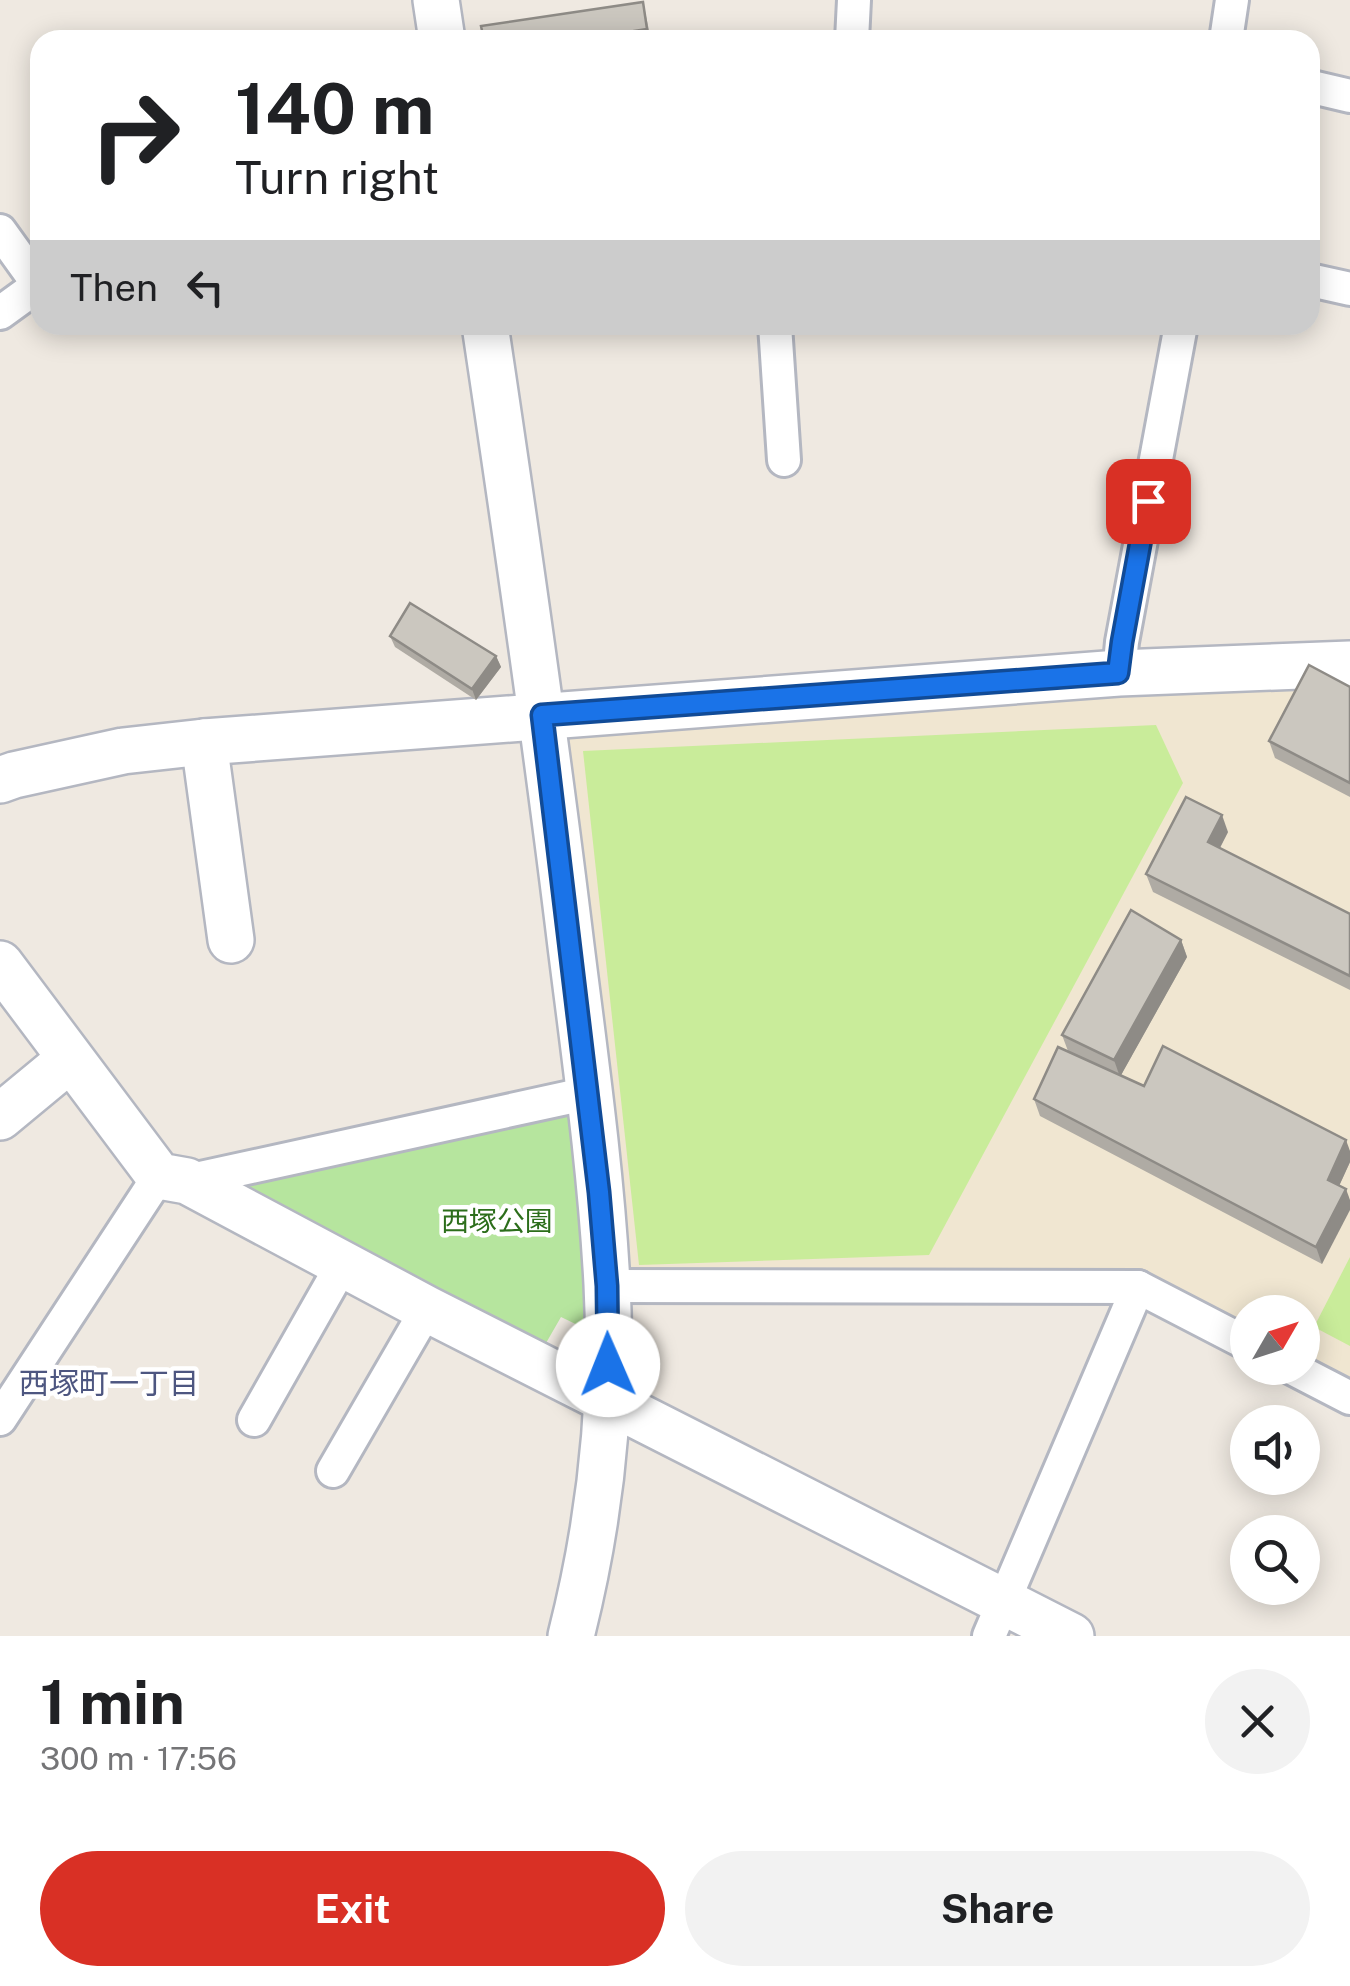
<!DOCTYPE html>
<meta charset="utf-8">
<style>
:root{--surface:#fff;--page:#f2f2f2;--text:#202124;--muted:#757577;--accent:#d93025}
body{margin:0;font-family:"Public Sans","Noto Sans JP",sans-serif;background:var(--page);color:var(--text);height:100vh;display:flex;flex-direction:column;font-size:38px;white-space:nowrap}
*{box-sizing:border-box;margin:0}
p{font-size:32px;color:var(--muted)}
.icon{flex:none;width:55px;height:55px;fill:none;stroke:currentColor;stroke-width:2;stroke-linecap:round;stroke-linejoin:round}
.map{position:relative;height:1636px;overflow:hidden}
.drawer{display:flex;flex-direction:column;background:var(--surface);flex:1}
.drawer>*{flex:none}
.hud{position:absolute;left:30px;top:30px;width:1290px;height:305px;border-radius:30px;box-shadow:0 5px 25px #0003;background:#fff;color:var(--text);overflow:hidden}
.needle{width:65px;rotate:51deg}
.fabs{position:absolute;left:1230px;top:1295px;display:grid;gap:20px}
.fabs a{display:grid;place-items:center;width:90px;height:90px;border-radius:50%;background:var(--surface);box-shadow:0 5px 25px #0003;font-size:50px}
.pin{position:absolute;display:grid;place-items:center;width:85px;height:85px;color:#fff;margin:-42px;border-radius:20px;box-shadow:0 5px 15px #0006}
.me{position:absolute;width:110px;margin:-55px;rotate:359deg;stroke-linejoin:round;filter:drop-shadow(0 0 8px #0008)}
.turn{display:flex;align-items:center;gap:35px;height:210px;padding:0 40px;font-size:45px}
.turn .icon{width:130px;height:130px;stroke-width:2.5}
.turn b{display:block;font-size:70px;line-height:85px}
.then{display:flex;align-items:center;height:95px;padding:0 40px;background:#0003;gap:20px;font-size:38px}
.round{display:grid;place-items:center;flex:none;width:105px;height:105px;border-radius:52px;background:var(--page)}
.head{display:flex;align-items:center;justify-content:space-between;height:170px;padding:0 40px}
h1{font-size:60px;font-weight:700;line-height:75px}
.cta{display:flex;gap:20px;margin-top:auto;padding:20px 40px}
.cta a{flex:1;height:115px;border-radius:60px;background:var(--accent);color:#fff;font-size:40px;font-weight:700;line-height:115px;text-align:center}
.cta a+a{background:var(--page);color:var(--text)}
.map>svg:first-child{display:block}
</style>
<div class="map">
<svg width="1350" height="1636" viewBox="0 0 1350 1636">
<rect width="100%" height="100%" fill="#efe9e1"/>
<!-- education -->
<polygon fill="#f0e6d1" points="1304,683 1350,683 1350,1380 1303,1356 1302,1312 1248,1312 1247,1328 1136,1273 625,1271 563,732"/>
<!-- green -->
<polygon fill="#b6e59e" points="568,1107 582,1115 590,1331 561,1317 542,1350 239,1187"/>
<!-- pitch -->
<g fill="#c9ec9a">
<polygon points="1156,725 1183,783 929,1255 639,1265 583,751"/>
<polygon points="1350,1257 1350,1346 1314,1327"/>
</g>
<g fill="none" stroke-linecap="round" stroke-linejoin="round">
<defs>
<g id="street">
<polyline points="852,40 854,0"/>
<polyline points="1226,40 1232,0"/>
<polyline points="1312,87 1350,96"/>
<polyline points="0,231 38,284"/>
<polyline points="1310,280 1350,289"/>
<polyline points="0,313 40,284"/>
<polyline points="775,325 784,460"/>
<polyline points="1119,673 1122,642 1181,325"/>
<polyline points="187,1181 589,1093"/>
<polyline points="607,1286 1138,1287 1248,1344"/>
<polyline points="1292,1368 1350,1398"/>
<polyline points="0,1419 159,1176"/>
<polyline points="254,1420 342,1265"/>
<polyline points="333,1471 427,1309"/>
<polyline points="989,1636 1138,1287"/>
</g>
<g id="secondary">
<polyline points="436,0 442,40"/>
<path d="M485,325C516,532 546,739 571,946C585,1058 601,1171 607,1284C613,1402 600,1522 571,1636"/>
<polyline points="204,742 231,940"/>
<polyline points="0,780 14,775 123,751 204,742 1119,673 1350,664"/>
<polyline points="0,964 159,1176 187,1181 427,1309 1071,1636"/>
<polyline points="0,1117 70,1059"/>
</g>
</defs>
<!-- street casing -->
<use href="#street" stroke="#b4b7c1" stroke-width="38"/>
<!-- secondary casing -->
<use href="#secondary" stroke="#b4b7c1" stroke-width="50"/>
<!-- street -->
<use href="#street" stroke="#fff" stroke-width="32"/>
<!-- secondary -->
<use href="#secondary" stroke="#fff" stroke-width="45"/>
</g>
<!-- wall -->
<g fill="#afaba4">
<polygon points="643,2 650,35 618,40 484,40"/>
<polygon points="390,636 496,656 501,667 476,700 395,647"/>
<polygon points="1350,687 1350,797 1275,758 1269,741"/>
<polygon points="1228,832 1220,848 1350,914 1350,990 1153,892 1146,874"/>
<polygon points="1181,940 1187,957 1121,1075 1144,1086 1350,1151 1350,1162 1339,1186 1322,1264 1040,1116 1034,1099 1068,1051 1062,1035"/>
</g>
<!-- shaded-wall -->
<g fill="#8e8b86">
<polygon points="496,656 501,667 476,700 472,689"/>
<polygon points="1222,815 1228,832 1214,859 1208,842"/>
<polygon points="1181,940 1187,957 1120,1077 1114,1060"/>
<polygon points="1346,1140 1350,1151 1350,1162 1334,1197 1328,1180"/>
<polygon points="1346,1189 1350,1200 1350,1210 1322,1264 1316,1247"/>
</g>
<!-- building -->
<g fill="#cbc7bf" stroke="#8e8b86" stroke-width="2.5">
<polygon points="643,2 647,29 576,40 484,40 481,26"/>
<polygon points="410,603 496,656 472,689 390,636"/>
<polygon points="1309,665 1350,687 1350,783 1269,741"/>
<polygon points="1186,797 1222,815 1208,842 1350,914 1350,976 1146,874"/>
<polygon points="1131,910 1181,940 1114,1060 1062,1035"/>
<polygon points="1163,1046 1346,1140 1328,1180 1346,1189 1316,1247 1034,1099 1058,1047 1144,1086"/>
</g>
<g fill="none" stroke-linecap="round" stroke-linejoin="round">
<defs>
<polyline id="route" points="608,1365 607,1286 599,1192 542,715 1118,673 1122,642 1148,501"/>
</defs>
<!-- route casing -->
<use href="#route" stroke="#114b97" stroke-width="25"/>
<!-- route -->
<use href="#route" stroke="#1a73e8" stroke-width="18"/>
</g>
<g text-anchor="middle" stroke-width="9" stroke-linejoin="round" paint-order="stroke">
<!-- park labels -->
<g font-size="28" fill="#2c6e1b" stroke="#fff">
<text x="497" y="1231">西塚公園</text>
</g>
<!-- neighbourhood labels -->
<g font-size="30" fill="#4d5680" stroke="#fff">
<text x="109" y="1394">西塚町一丁目</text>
</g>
</g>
</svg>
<div class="fabs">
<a><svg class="needle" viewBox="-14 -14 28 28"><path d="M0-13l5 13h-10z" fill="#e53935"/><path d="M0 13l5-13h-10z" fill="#757577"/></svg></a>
<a><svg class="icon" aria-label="sound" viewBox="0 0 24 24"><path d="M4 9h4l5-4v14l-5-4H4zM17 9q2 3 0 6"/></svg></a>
<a><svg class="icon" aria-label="search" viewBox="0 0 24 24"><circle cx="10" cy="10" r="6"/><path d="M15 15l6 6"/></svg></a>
</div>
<div class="pin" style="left:1148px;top:501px;background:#d93025"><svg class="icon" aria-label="arrive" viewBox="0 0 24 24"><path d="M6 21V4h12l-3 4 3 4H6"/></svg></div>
<svg class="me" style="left:608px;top:1365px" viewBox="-20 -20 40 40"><circle r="19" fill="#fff"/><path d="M0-13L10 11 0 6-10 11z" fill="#1a73e8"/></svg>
<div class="hud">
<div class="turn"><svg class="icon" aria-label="right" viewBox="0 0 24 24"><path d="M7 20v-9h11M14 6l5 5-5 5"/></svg><div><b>140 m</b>Turn right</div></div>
<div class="then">Then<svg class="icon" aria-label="left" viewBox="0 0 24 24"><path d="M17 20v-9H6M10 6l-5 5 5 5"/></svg></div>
</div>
</div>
<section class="drawer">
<div class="head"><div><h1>1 min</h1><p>300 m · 17:56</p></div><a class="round"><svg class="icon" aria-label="close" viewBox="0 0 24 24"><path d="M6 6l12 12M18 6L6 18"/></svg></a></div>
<div class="cta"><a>Exit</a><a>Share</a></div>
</section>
